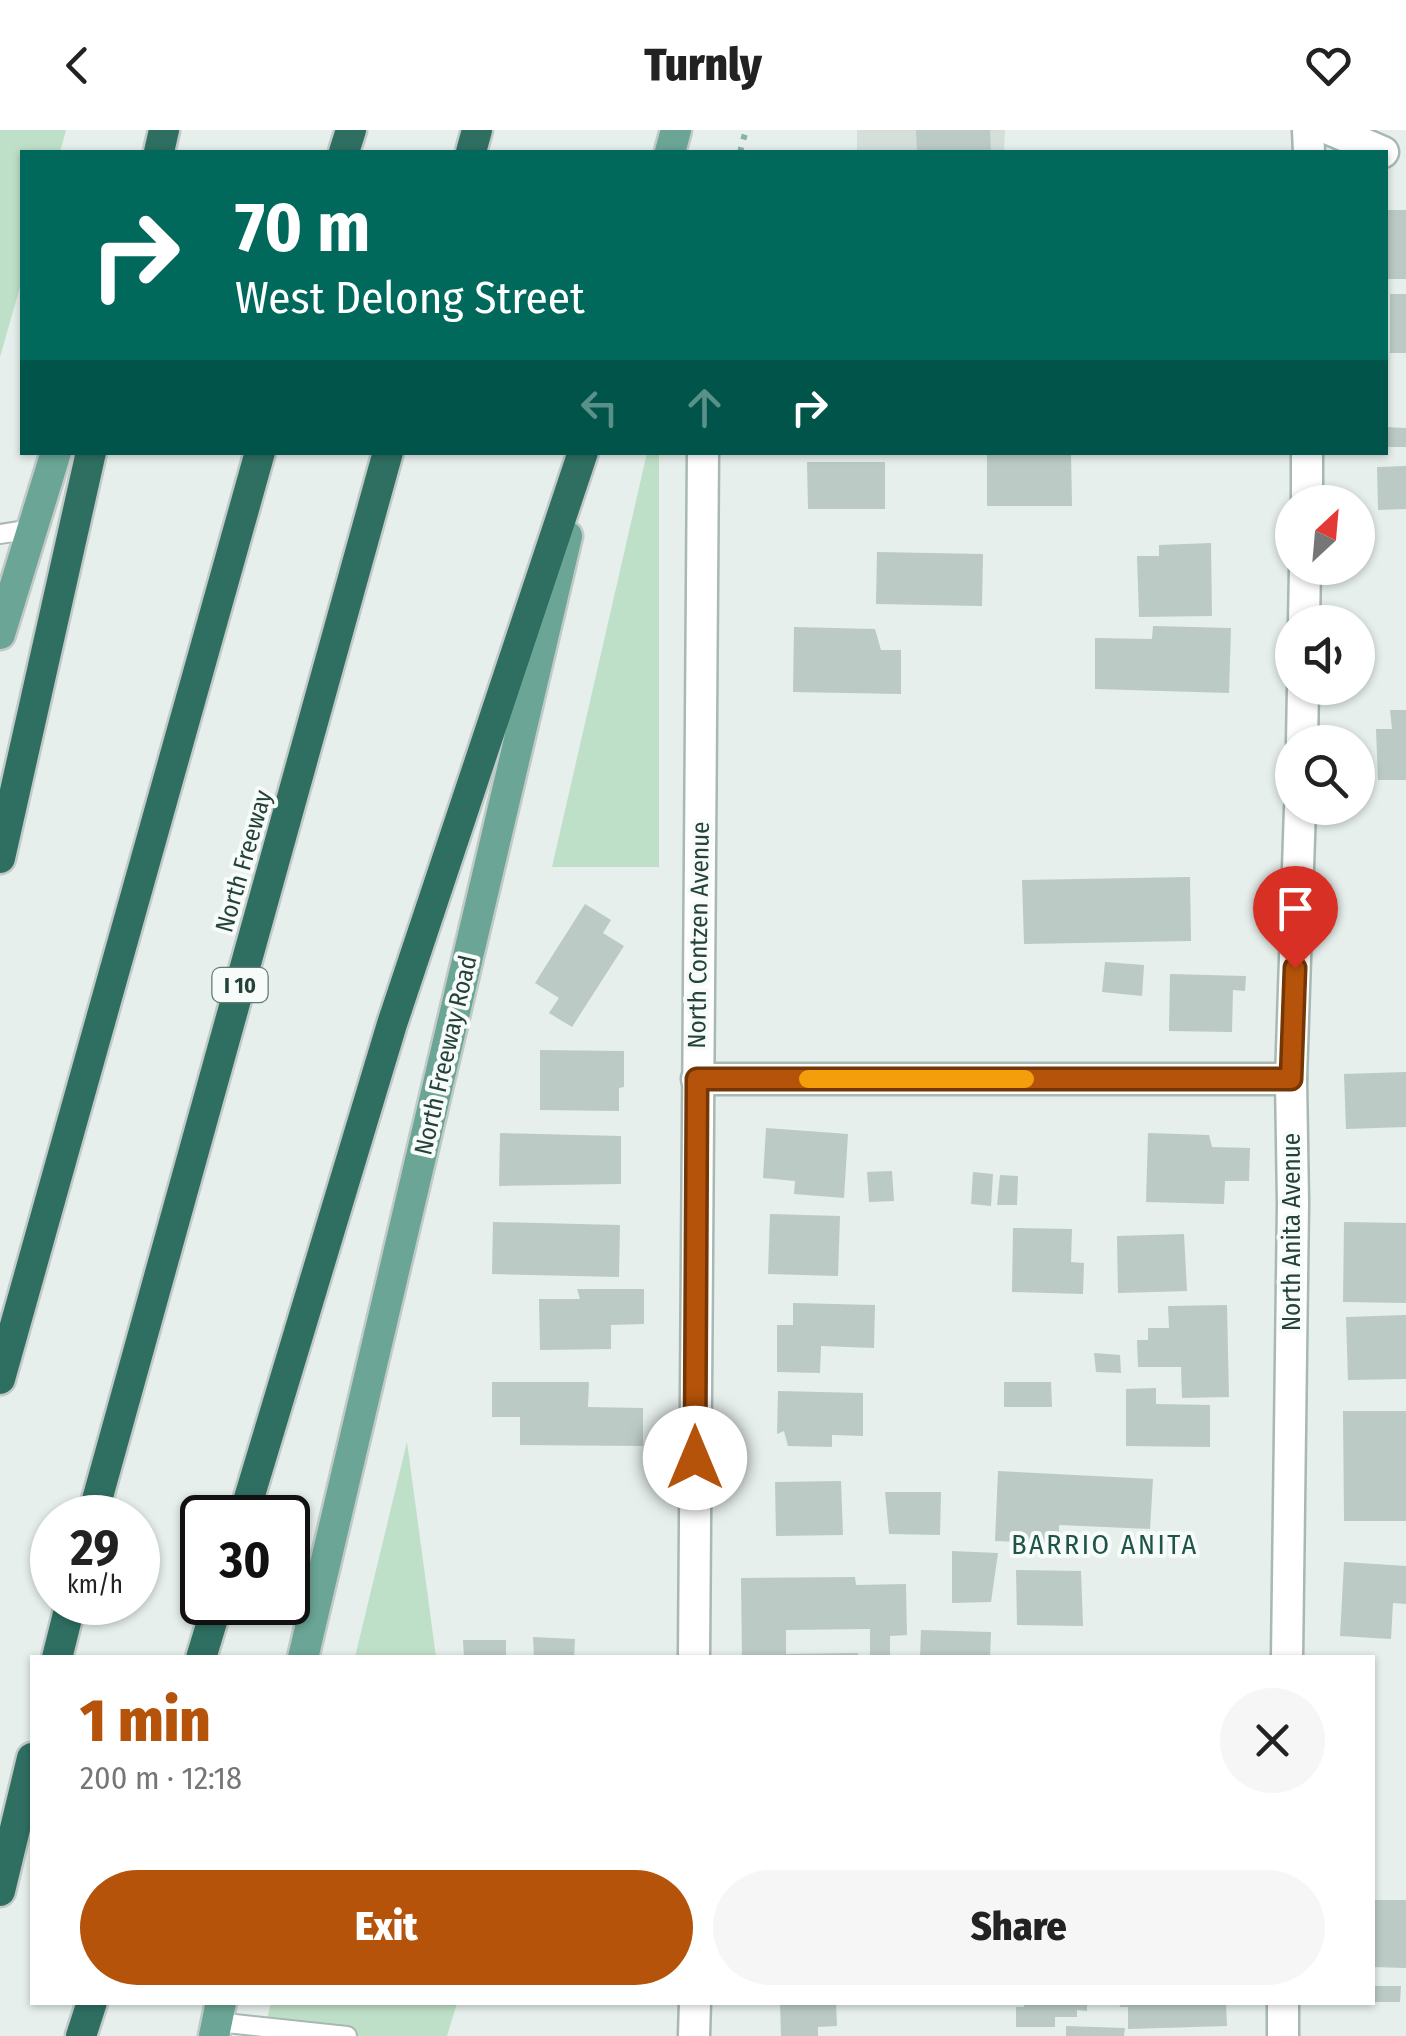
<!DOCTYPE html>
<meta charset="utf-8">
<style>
:root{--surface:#fff;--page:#f6f6f6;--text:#222;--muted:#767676;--accent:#b45309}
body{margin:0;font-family:"Fira Sans Condensed",sans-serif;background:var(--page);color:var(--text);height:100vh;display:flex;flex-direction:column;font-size:38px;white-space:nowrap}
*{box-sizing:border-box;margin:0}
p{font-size:32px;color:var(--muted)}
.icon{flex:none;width:55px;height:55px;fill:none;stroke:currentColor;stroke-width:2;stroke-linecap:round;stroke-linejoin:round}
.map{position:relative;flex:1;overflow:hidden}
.side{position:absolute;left:30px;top:1525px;width:1345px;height:350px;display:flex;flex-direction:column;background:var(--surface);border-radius:0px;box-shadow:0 2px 8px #0004}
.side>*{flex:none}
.top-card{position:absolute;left:20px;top:20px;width:1368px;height:305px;border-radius:0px;box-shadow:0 2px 8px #0004;background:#00695c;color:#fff;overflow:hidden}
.needle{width:65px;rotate:26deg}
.fabs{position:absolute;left:1275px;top:355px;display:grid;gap:20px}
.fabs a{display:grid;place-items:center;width:100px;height:100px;border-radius:50%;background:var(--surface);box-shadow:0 2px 8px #0004;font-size:50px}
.speed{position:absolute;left:30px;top:1365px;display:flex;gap:20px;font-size:50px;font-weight:700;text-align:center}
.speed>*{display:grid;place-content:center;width:130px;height:130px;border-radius:50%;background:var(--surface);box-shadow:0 2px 8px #0004;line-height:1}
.speed small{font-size:25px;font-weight:400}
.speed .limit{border:5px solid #111;border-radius:15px;background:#fff;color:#111}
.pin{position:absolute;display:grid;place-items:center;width:85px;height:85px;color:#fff;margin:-102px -42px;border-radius:50% 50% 50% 0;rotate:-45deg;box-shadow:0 0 10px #0007}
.pin .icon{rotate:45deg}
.me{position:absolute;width:110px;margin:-55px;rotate:0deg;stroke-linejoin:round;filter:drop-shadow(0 0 8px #0008)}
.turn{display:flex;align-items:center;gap:35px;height:210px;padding:0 50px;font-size:45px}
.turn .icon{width:130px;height:130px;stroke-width:2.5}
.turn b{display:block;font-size:70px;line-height:85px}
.lanes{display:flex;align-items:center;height:95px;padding:0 50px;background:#0003;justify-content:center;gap:50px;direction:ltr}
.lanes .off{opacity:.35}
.round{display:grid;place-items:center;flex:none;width:105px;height:105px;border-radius:52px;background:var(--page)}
.summary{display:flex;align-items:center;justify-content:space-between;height:170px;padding:0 50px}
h1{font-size:60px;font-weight:800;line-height:75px;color:var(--accent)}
.cta{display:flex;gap:20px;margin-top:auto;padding:20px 50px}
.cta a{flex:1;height:115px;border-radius:60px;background:var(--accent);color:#fff;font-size:40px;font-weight:800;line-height:115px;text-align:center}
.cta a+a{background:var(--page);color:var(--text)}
header{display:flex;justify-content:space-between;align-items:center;height:130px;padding:0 50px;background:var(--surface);font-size:45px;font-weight:800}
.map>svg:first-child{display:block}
</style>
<header><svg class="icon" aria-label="back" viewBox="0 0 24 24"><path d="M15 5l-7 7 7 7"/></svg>Turnly<svg class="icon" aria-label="heart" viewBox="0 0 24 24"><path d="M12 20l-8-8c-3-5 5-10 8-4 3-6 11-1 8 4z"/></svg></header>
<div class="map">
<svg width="1406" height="1906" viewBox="0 0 1406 1906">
<rect width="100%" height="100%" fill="#e6efeb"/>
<!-- built -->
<polygon fill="#d4dfda" points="857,0 1005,0 1004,22 857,22"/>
<!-- green -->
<g fill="#bfe0c8">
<polygon points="0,0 66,0 60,22 22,22 22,150 0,227"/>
<polygon points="647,323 659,323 659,737 552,737"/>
<polygon points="407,1312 436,1527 355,1527"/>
<polygon points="271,1873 457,1873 447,1906 263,1906"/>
</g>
<!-- building -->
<g fill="#bbcac4">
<polygon points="916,0 990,0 991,22 917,22"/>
<rect x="1385" y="80" width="21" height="69"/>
<rect x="1390" y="164" width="16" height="59"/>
<polygon points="1385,297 1406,298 1406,317 1385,317"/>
<polygon points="987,322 1071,322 1072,376 987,376"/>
<polygon points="807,332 885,332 885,379 808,379"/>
<polygon points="1406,336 1406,379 1378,380 1377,337"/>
<polygon points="1211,413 1212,486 1139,487 1137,426 1159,426 1159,415"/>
<polygon points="877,422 983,424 982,476 876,474"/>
<polygon points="1153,496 1231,498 1229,563 1095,559 1095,508 1152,509"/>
<polygon points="794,497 875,499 881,520 901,520 901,564 793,562"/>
<polygon points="1390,580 1406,580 1406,650 1378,650 1376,599 1392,599"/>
<polygon points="1190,747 1191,811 1024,814 1022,750"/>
<polygon points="585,774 611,790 603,803 624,816 572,897 549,883 559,868 535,853"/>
<polygon points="1105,832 1144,835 1142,866 1102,862"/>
<polygon points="1170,844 1246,846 1245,861 1233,860 1232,902 1169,901"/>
<polygon points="540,920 624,921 624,957 619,958 619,981 540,980"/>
<polygon points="1406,942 1406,997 1346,999 1344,944"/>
<polygon points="766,998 848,1004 844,1068 794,1064 795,1051 763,1048"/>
<polygon points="500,1003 621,1006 621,1054 499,1056"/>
<polygon points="1148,1003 1209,1005 1212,1017 1250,1018 1249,1051 1225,1051 1224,1074 1146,1072"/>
<polygon points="892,1041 894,1071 869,1072 867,1042"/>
<polygon points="973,1042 993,1044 991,1076 971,1074"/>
<polygon points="1000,1045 1018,1046 1017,1075 997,1075"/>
<polygon points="770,1084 840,1086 838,1146 768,1144"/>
<polygon points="493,1092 620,1095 619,1147 492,1144"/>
<polygon points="1344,1092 1406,1093 1406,1173 1343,1172"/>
<polygon points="1013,1098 1072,1099 1071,1132 1084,1133 1083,1164 1012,1162"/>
<polygon points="1184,1104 1187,1161 1118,1163 1117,1106"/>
<polygon points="577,1159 644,1159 644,1194 611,1195 611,1219 540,1220 539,1169 580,1169"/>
<polygon points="793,1173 875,1175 874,1218 821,1216 820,1243 777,1242 777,1195 793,1195"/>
<polygon points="1227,1175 1229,1267 1182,1268 1181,1237 1138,1237 1137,1210 1148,1210 1148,1198 1169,1198 1168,1176"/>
<polygon points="1406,1185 1406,1249 1348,1250 1346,1187"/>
<polygon points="1094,1223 1120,1225 1121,1243 1096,1242"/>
<polygon points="492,1252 589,1252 588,1277 643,1278 643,1316 520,1315 520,1287 492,1287"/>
<polygon points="1004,1252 1051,1252 1052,1277 1004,1277"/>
<polygon points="1156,1258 1156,1274 1210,1275 1210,1317 1126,1316 1126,1259"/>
<polygon points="778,1261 863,1263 863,1306 832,1305 832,1317 788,1316 784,1301 777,1304"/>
<polygon points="1343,1281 1406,1281 1406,1391 1344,1391"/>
<polygon points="998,1341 1153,1349 1150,1399 1059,1395 1059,1414 995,1411"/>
<polygon points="841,1351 843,1405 776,1406 775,1352"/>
<polygon points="885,1362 941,1362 940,1405 889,1404"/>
<polygon points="952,1421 998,1423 991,1472 952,1473"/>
<polygon points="1344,1432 1406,1436 1406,1474 1393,1473 1391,1509 1340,1506"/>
<polygon points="1016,1440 1081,1441 1083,1496 1017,1495"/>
<polygon points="855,1447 856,1455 906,1454 907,1505 890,1506 890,1528 870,1528 870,1499 786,1500 786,1524 858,1523 858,1528 742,1528 741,1448"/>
<polygon points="921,1500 991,1502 990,1528 920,1528"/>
<polygon points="533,1507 575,1509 574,1528 534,1528"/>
<polygon points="463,1510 506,1510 506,1528 464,1528"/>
<polygon points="1372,1770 1406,1770 1406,1838 1372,1837"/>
<polygon points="1372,1856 1401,1856 1400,1872 1372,1872"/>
<polygon points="780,1872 836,1872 837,1896 818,1897 818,1906 781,1906"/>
<polygon points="1024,1872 1087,1872 1087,1881 1077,1880 1077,1887 1055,1887 1055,1897 1016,1897 1016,1877 1024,1877"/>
<polygon points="1119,1872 1226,1872 1227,1896 1128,1899 1128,1877 1120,1877"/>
<polygon points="1066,1896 1125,1898 1124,1906 1066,1906"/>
</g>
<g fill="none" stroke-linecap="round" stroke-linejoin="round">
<defs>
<g id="lane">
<polyline points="0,404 32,399"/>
<polyline points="217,1892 347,1906"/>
</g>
<g id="street">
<polyline points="1308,0 1309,22"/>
<polyline points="1331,0 1383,22"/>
<polyline points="1307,372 1307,322"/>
<polyline points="1304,492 1305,438"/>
<polyline points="1302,612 1303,558"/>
<polyline points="697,949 1291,949"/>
<polyline points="694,1528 703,322"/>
<polyline points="1287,1528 1293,1073 1291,949 1300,678"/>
<polyline points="694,1906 695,1872"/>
<polyline points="1283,1906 1283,1872"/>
</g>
<g id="primary">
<polyline points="670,22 676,0"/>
<polyline points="0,504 56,322"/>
<polyline points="303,1528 567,406"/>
<polyline points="214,1906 221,1872"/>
</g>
<g id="highway">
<polyline points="159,22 164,0"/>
<polyline points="344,22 351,0"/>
<polyline points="471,22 477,0"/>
<polyline points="0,728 91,322"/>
<polyline points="0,1249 260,322"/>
<polyline points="92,1388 388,322"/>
<polyline points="243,1388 392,894 583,322"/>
<polyline points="57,1528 71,1472"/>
<polyline points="201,1528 218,1472"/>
<polyline points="0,1761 32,1628"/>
<polyline points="81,1906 92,1872"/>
</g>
</defs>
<!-- lane casing -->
<use href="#lane" stroke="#a8b8b2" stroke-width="22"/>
<!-- street casing -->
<use href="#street" stroke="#a8b8b2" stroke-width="35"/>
<!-- primary casing -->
<use href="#primary" stroke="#c2cac8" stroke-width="35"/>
<!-- highway casing -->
<use href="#highway" stroke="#c2cac8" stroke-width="35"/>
<!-- path -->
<polyline stroke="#86b3a5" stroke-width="6" stroke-dasharray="5 8" stroke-linecap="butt" points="740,22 746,0"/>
<!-- lane -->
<use href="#lane" stroke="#fff" stroke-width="18"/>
<!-- street -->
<use href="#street" stroke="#fff" stroke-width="30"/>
<!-- primary -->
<use href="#primary" stroke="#6aa596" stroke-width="30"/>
<!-- highway -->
<use href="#highway" stroke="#2f6f62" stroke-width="30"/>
</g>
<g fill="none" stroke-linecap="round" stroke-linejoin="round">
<defs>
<polyline id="route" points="695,1328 697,949 1291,949 1295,838"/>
</defs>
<!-- route casing -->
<use href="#route" stroke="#753606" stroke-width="25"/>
<!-- route -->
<use href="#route" stroke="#b45309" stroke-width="18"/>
<!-- slow -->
<polyline stroke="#f59e0b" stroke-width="18" points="808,949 1025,949"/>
</g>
<g text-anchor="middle" stroke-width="8" stroke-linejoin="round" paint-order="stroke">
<!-- shield labels -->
<rect fill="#f7fbf9" stroke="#637a73" stroke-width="2.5" x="212.5" y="838" width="55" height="34" rx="8"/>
<g font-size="22" font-weight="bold" fill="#24423a">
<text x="240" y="863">I 10</text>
</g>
<!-- street labels -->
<g font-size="25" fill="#24423a" stroke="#f7fbf9">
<text transform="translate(243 731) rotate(-74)" y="9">North Freeway</text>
<text transform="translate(698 805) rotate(-89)" y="9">North Contzen Avenue</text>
<text transform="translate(445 925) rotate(-77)" y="9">North Freeway Road</text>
<text transform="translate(1291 1102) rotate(-90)" y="9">North Anita Avenue</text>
</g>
<!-- neighbourhood labels -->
<g font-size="28" letter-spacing="2.5" fill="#1f5548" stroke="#f7fbf9">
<text x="1105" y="1424">BARRIO ANITA</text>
</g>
</g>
</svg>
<div class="fabs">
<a><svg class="needle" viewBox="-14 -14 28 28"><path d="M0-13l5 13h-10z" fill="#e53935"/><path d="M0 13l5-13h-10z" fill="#767676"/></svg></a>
<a><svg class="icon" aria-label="sound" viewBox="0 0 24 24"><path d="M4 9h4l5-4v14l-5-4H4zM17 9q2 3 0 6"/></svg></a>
<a><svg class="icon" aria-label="search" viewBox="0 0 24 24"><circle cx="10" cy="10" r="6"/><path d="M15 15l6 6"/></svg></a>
</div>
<div class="speed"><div>29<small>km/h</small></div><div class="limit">30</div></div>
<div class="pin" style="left:1295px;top:838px;background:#d93025"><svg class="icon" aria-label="arrive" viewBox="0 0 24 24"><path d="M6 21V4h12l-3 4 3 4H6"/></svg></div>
<svg class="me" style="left:695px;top:1328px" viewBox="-20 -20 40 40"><circle r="19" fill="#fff"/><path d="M0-13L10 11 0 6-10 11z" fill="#b45309"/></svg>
<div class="top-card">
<div class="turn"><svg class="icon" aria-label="right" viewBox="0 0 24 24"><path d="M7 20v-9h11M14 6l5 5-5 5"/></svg><div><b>70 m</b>West Delong Street</div></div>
<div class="lanes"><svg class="icon off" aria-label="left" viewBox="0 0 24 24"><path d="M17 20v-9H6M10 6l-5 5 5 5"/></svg><svg class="icon off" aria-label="ahead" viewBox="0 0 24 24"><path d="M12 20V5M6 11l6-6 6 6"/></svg><svg class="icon" aria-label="right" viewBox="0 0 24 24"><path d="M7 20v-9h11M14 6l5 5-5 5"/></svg></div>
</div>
<section class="side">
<div class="summary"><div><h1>1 min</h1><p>200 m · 12:18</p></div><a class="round"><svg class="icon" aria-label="close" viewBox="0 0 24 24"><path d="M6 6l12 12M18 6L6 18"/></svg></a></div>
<div class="cta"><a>Exit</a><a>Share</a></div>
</section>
</div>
